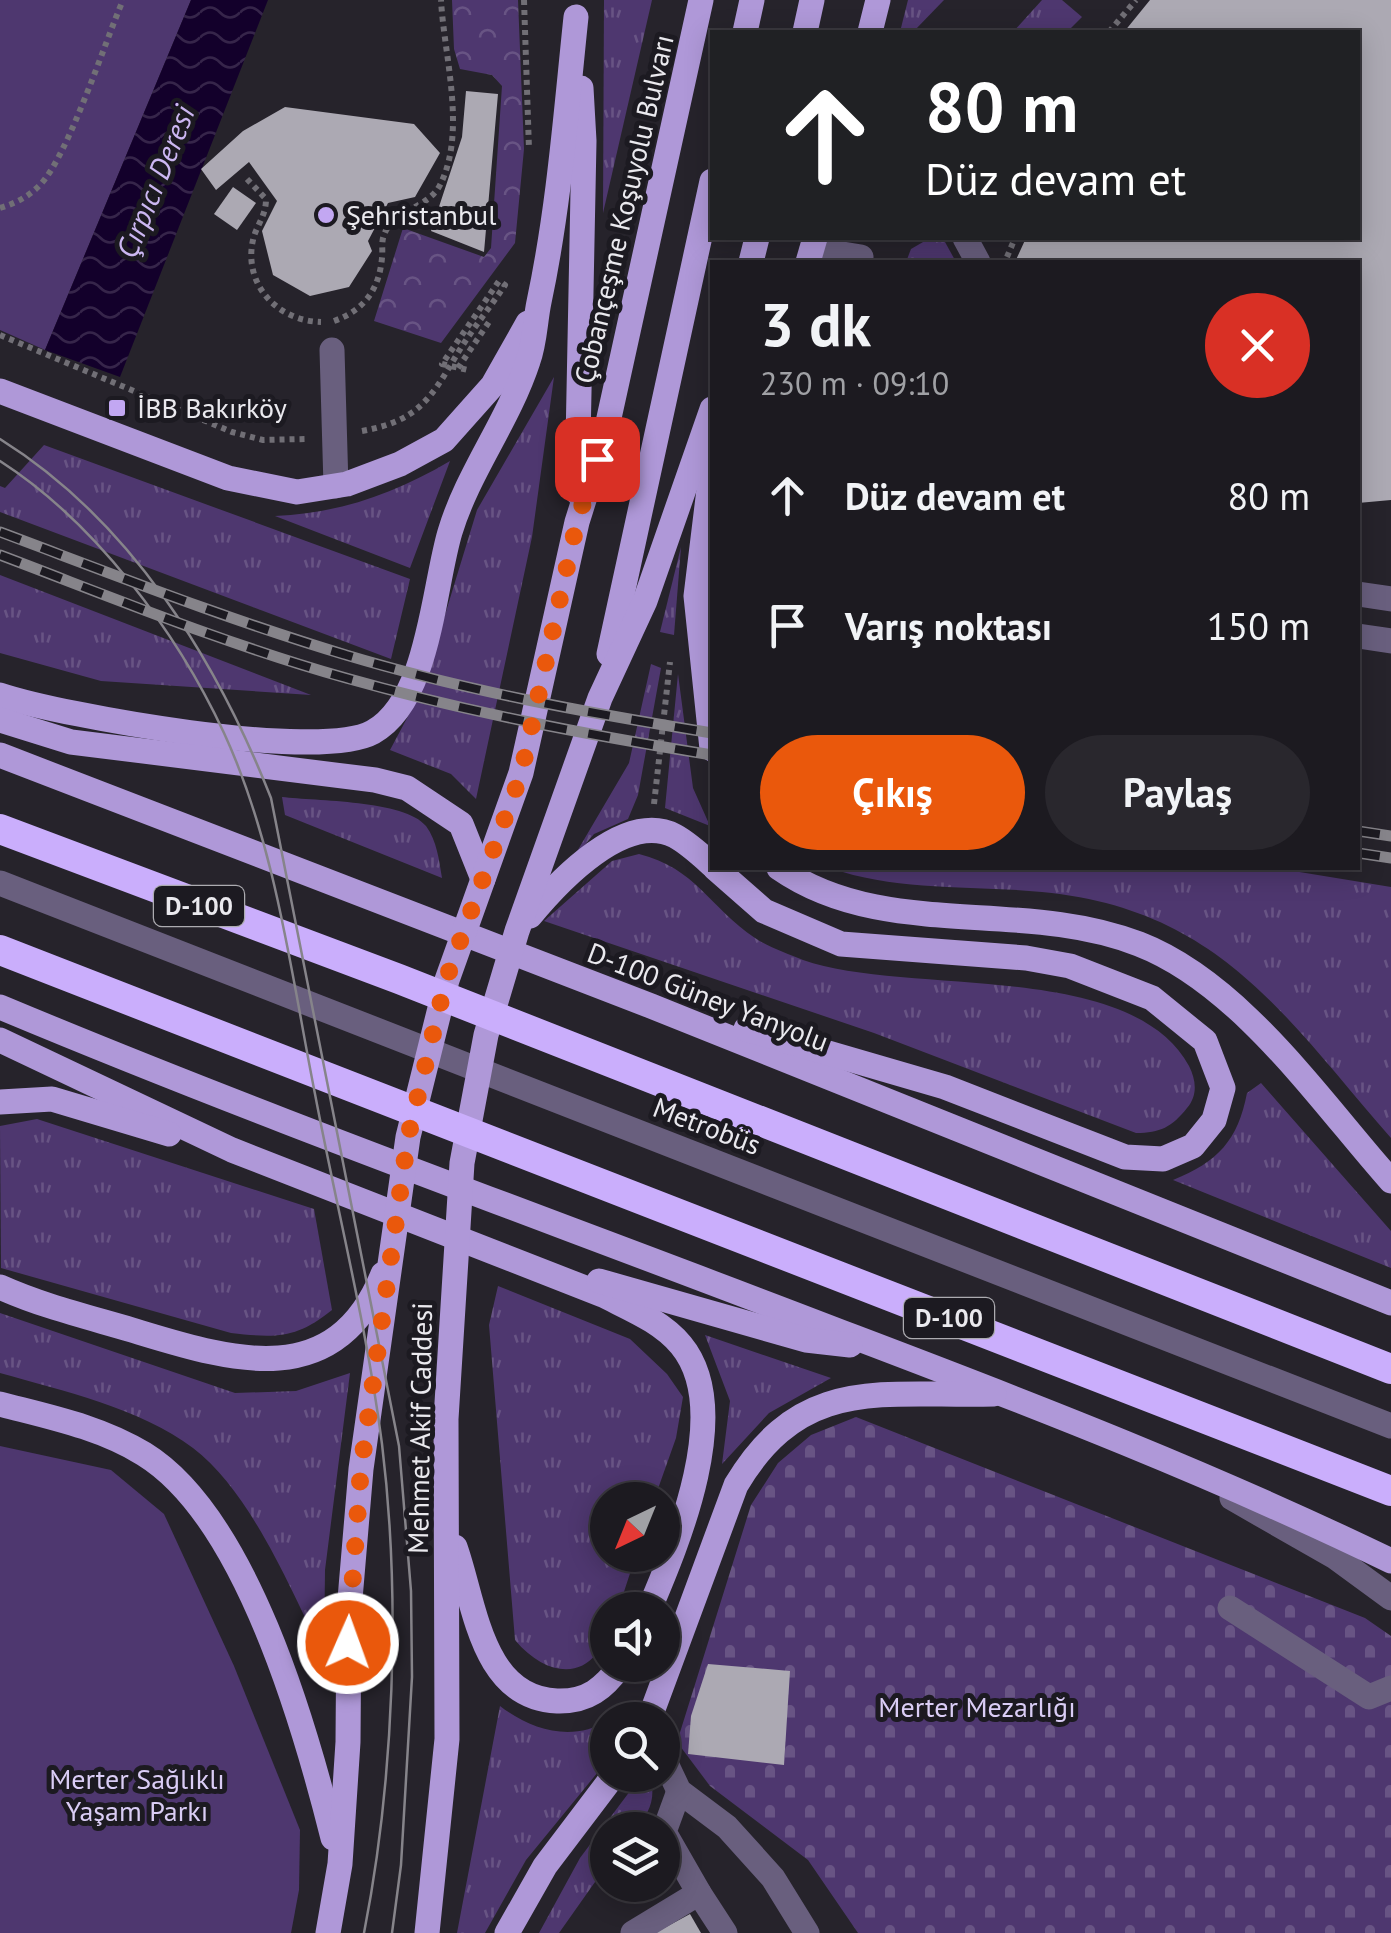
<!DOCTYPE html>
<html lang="tr">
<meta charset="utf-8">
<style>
:root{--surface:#1c1a20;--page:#29272d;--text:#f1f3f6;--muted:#a0a1a5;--line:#3a383e;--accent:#ea580c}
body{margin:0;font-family:"PT Sans",sans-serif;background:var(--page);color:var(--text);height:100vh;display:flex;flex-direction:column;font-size:38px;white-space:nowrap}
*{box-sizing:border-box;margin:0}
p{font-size:32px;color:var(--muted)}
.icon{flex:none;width:55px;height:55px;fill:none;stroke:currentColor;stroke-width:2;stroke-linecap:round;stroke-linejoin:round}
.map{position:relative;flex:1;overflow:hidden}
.drawer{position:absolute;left:710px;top:260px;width:650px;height:610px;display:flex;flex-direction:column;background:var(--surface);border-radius:0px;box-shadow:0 5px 25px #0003,0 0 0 2px var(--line)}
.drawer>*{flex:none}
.guide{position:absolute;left:710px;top:30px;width:650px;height:210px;border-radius:0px;box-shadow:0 5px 25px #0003,0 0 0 2px var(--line);background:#202124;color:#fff;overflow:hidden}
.needle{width:65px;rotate:223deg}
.fabs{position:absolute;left:590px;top:1482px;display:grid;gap:20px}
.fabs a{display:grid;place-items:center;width:90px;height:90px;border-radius:50%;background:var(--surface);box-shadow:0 5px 25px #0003,0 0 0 2px var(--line);font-size:50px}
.pin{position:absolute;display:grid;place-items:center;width:85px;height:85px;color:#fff;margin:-42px;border-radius:20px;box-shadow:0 5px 15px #0006}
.me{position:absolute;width:110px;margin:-55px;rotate:2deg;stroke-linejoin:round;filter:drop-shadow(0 0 8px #0008)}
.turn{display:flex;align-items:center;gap:35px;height:210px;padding:0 50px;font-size:45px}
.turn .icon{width:130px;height:130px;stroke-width:2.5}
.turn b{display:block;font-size:70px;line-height:85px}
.round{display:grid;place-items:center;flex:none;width:105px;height:105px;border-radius:52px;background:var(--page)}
.headline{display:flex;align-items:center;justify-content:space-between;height:170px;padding:0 50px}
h1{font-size:60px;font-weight:700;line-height:75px}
.action{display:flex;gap:20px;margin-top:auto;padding:20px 50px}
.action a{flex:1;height:115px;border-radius:60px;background:var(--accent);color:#fff;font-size:40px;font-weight:700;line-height:115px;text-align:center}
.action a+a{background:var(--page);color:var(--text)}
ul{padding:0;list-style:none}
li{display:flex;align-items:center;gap:30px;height:130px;padding:0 50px}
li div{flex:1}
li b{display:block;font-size:38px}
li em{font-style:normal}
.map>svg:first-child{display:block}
</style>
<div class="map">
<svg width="1391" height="1933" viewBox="0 0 1391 1933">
<defs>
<pattern id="grass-tufts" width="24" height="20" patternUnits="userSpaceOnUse" patternTransform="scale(2.5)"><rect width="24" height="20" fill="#4e376f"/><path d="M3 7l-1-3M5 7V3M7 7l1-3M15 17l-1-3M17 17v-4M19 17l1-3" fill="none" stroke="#685484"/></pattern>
<pattern id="forest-crowns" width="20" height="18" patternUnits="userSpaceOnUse" patternTransform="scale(2.5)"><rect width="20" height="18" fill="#4e376f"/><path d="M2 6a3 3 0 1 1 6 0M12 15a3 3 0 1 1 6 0" fill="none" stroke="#685484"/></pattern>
<pattern id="cemetery-stones" width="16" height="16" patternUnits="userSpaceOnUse" patternTransform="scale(2.5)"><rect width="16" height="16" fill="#4e376f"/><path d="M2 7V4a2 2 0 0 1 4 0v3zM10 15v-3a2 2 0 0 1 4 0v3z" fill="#685484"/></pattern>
<pattern id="water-waves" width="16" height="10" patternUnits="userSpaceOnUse" patternTransform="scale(2.5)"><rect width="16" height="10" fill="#13002b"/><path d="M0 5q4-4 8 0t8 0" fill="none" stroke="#36254a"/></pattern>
</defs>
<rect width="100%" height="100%" fill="#26232b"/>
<!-- grass -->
<g fill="url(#grass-tufts)">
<polygon points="604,0 652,0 603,213"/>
<polygon points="908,0 944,0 913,32 900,32"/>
<polygon points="1042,0 1062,0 1082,17 1067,32 1013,32"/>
<polygon points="930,238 945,242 956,262 906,262 911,249"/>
<polygon points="554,377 532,537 476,799 451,774 390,750 422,690 477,510"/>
<polygon points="44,445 410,579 391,659 0,512 0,486 5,488"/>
<path d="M450,461L410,568L275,516C340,513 394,494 450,461Z"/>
<polygon points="681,547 674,635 660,632"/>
<polygon points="0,575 311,695 101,681 0,653"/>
<polygon points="651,664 661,668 638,795 628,819 594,834 572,860 629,763"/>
<polygon points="678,674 693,788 710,826 665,808"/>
<path d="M282,797C315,801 405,800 426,826C437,841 439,860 442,878L285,815Z"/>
<path d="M639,854C696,868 710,908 755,938C768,947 788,954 803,960C903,996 1131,959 1189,1066C1196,1080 1198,1095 1187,1108C1172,1127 1160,1133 1136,1133L874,1033L544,921L612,861Z"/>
<path d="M831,868H1275L1391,887V1138C1285,1017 1220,909 1042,892C973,885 897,892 831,868Z"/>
<path d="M1261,1083L1391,1231V1268L1173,1180C1218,1162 1238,1140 1247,1093Z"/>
<path d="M37,1119L314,1209L332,1310C296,1339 276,1338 231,1333L1,1268L0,1126Z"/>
<path d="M498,1286L630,1339L667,1374L683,1397L676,1438L654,1500H608V1555H636L618,1610H608C608,1676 555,1688 515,1640L489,1325Z"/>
<path d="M0,1313L235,1393L296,1391L350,1373L325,1570L324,1656C291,1591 252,1493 193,1448C140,1408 63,1391 0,1373Z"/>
<polygon points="705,1335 831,1378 769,1413 722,1464 730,1401"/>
<path d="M500,1706C531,1730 573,1743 608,1720L607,1761L526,1860L485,1933H457Z"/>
<path d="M642,1775H649C657,1797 650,1812 635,1830H608L607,1865L559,1933H539L580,1858Z"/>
</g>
<!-- forest -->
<polygon fill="url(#forest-crowns)" points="452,0 518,0 524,149 515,243 441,343 374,321 403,228 484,257 491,248 502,86 492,75 460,69 454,49"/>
<!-- cemetery -->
<polygon fill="url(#cemetery-stones)" points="856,1417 1365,1618 1391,1636 1391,1933 858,1933 808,1860 710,1786 677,1742 751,1505 778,1463 811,1435"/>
<!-- park -->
<g fill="#4e376f">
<polygon points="0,0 191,0 45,350 0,330"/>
<polygon points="0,1446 111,1470 164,1514 234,1666 300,1830 299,1890 291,1933 0,1933"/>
</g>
<!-- water -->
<polygon fill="url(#water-waves)" points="191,0 268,0 120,377 45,350"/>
<!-- building -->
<g fill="#aca9b3">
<polygon points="1150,0 1391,0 1391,500 1358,503 1358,262 1015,262 1026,238 1358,238 1358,32 1124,32"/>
<polygon points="466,91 498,94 484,252 431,231 462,137"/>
<polygon points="285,107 414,124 440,153 415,197 388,203 368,241 372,251 349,287 310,296 273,275 262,231 277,201 249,162 216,190 201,169 243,131"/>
<polygon points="233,187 256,203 237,230 214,214"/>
<polygon points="708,1664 790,1671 784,1765 688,1754 691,1716"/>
<polygon points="690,1914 701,1933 655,1933"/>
</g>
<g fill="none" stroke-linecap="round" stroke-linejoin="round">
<!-- path -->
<g stroke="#716f76" stroke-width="6" stroke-dasharray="5 5" stroke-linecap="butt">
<polyline points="524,0 529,149"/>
<polyline points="1109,32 1136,0"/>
<path d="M247,179L266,199C266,214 259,222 254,236C241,282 276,321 321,322"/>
<path d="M0,208C16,203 28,197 40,185C68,156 105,42 123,0"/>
<polyline points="1007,257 1015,238"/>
<path d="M334,321C364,310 379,290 382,258C383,251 381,242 384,235C393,209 428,209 440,185C467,132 444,56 441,0"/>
<polyline points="0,335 232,432 263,440 305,439"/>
<polyline points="458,368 491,319"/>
<path d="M362,431C417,421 430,400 456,356C470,332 489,309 505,285L499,281L442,364L468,370"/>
<polyline points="654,804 670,662"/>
</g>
<!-- minor -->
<g stroke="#695f7e" stroke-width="25">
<polyline points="965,238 978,262"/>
<polyline points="812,249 861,257"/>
<polyline points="332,350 336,486"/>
<polyline points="1358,594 1391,599"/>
<polyline points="1358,636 1391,641"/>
<polyline points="0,883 1391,1426"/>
<polyline points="1232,1498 1335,1557 1391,1598"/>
<polyline points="1230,1608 1369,1697 1391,1688"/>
<polyline points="662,1755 679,1791 727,1827 773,1878 807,1933"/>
<polyline points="679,1791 664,1832 699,1893"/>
<polyline points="633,1933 699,1893 725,1933"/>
</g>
<!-- major -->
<g stroke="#af98d8" stroke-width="25">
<polyline points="745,32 752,0"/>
<polyline points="805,32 812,0"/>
<polyline points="870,32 878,0"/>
<polyline points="751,262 757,238"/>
<polyline points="808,262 815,238"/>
<polyline points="0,391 228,478 297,492 347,484 400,464 444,440 493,385 528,323"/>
<polyline points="712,465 696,596 712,749"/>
<polyline points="577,492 584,141 581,88"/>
<polyline points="609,654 712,181"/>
<path d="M0,695C63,716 319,762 373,732C429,701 433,589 450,532C468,472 508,422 528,361C535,342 535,321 539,302C559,208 566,112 576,17"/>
<polyline points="0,720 71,742 375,780 407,788 461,824 483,879"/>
<polyline points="0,755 651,1006 1391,1303"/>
<polyline points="715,868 764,911 841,944 1026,958 1070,966 1152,998 1205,1041 1223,1088 1214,1120 1193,1146 1163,1159 1125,1157 945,1087 746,1029"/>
<path d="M779,868C884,941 1022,898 1139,944C1240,983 1320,1101 1391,1181"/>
<path d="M530,916C558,882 625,810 675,836C688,843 701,855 712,865"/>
<path d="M0,1007C282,1125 569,1227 854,1337C1036,1406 1216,1476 1391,1561"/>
<path d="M0,1040L232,1150L603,1295C630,1309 661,1321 681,1345C734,1409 678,1542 649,1610"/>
<polyline points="0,1102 52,1099 169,1134"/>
<polyline points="599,1281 806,1340 850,1345"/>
<path d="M0,1287C42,1306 88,1317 132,1330C228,1359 334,1395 383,1274"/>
<path d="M0,1404C50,1417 100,1427 144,1454C246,1517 305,1726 333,1838"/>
<path d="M455,1547C475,1603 481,1698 557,1701C588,1702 604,1688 621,1665"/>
<path d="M649,1720L736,1485C802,1374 883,1397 994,1394"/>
<polyline points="328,1933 340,1864 348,1742 349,1611 361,1469 408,1137 447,980 521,773 577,522 607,427 701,0"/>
<polyline points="427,1933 447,1739 446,1419 462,1163 486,1035 517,931 600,698 645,601 712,409"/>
<polyline points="507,1933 545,1866 614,1775"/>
</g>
<!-- highway -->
<g stroke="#caaefc" stroke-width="30">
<polyline points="0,829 399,979 1391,1369"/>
<polyline points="0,950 1391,1491"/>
</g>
<!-- tram -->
<g stroke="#86848a" stroke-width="2.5">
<path d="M0,439C130,520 216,659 271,798L399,1446L411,1591L412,1677L401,1865L392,1933"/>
<path d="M0,461C95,522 177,632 224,733C276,846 291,973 315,1094C337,1210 367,1327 382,1444C401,1599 394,1780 364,1933"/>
</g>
<defs>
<g id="rail">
<path d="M0,532C115,575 229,620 346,655C466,691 589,713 712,733"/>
<path d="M0,555C114,598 228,645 346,678C466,712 589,735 712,755"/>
<polyline points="1358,831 1391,836"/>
<polyline points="1358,853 1391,858"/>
</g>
</defs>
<!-- rail casing -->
<use href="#rail" stroke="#86848a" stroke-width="11"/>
<!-- rail -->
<use href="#rail" stroke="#1c1a21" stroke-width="8" stroke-dasharray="22" stroke-linecap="butt"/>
</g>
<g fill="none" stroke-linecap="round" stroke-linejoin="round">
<!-- route -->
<polyline stroke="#ea580c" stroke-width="18" stroke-dasharray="0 32.4" points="348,1643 361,1468 408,1137 446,980 521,774 577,522 597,459"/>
</g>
<!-- markers -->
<g fill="#c2a7f2" stroke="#1c1a21" stroke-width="4">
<circle cx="326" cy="215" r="10"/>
<rect x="107" y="398" width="20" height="20" rx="5"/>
</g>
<g text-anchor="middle" stroke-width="10" stroke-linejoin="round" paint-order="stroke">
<!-- shield labels -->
<g fill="#1c1a21" stroke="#acabb0" stroke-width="2.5">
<rect x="154" y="886" width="90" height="40" rx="8"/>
<rect x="904" y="1298" width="90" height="40" rx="8"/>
</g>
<g font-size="25" font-weight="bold" fill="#eae9ee">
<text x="199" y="915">D-100</text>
<text x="949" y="1327">D-100</text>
</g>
<!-- street labels -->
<g font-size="28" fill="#eae9ee" stroke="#1c1a21">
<text transform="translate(624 209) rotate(-77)" y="10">Çobançeşme Koşuyolu Bulvarı</text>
<text transform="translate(708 997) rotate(21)" y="10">D-100 Güney Yanyolu</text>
<text transform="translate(707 1126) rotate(21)" y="10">Metrobüs</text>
<text transform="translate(420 1428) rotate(-89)" y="10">Mehmet Akif Caddesi</text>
</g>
<!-- poi labels -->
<g font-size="28" fill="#eae9ee" stroke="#1c1a21" text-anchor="start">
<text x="346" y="225">Şehristanbul</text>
<text x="137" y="418">İBB Bakırköy</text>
</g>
<!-- park labels -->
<g font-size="28" fill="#dacdf5" stroke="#1c1a21">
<text x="977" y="1717">Merter Mezarlığı</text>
<text x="137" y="1789">Merter Sağlıklı<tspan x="137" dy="32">Yaşam Parkı</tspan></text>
</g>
<!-- water labels -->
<g font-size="30" font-style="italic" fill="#ccb7f2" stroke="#1c1a21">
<text transform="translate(156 182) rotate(-68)" y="10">Çırpıcı Deresi</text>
</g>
</g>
</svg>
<div class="fabs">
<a><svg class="needle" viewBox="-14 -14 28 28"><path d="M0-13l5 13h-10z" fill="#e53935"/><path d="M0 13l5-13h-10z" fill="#a0a1a5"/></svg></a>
<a><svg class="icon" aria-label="sound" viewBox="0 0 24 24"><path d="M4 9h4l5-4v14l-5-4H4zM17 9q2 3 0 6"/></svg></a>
<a><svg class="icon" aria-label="search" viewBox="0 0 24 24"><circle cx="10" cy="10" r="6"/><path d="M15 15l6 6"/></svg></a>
<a><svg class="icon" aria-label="layers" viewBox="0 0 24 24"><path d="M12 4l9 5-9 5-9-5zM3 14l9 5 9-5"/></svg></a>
</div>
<div class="pin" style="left:597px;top:459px;background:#d93025"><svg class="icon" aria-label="arrive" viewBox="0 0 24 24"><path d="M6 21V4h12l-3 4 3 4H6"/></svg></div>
<svg class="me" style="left:348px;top:1643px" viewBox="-20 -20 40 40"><circle r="17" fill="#ea580c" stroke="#fff" stroke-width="3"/><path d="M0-11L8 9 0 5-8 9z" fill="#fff"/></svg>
<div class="guide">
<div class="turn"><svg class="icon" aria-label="ahead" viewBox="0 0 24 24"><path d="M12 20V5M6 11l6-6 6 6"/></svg><div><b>80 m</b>Düz devam et</div></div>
</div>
<section class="drawer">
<div class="headline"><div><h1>3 dk</h1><p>230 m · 09:10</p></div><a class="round" style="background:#d93025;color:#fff"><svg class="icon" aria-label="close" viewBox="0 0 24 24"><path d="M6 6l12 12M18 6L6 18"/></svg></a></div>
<ul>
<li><svg class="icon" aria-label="ahead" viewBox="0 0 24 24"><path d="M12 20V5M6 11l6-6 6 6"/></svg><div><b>Düz devam et</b></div><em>80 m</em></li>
<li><svg class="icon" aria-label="arrive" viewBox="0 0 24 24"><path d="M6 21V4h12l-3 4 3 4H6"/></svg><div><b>Varış noktası</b></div><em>150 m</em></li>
</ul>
<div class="action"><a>Çıkış</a><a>Paylaş</a></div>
</section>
</div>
